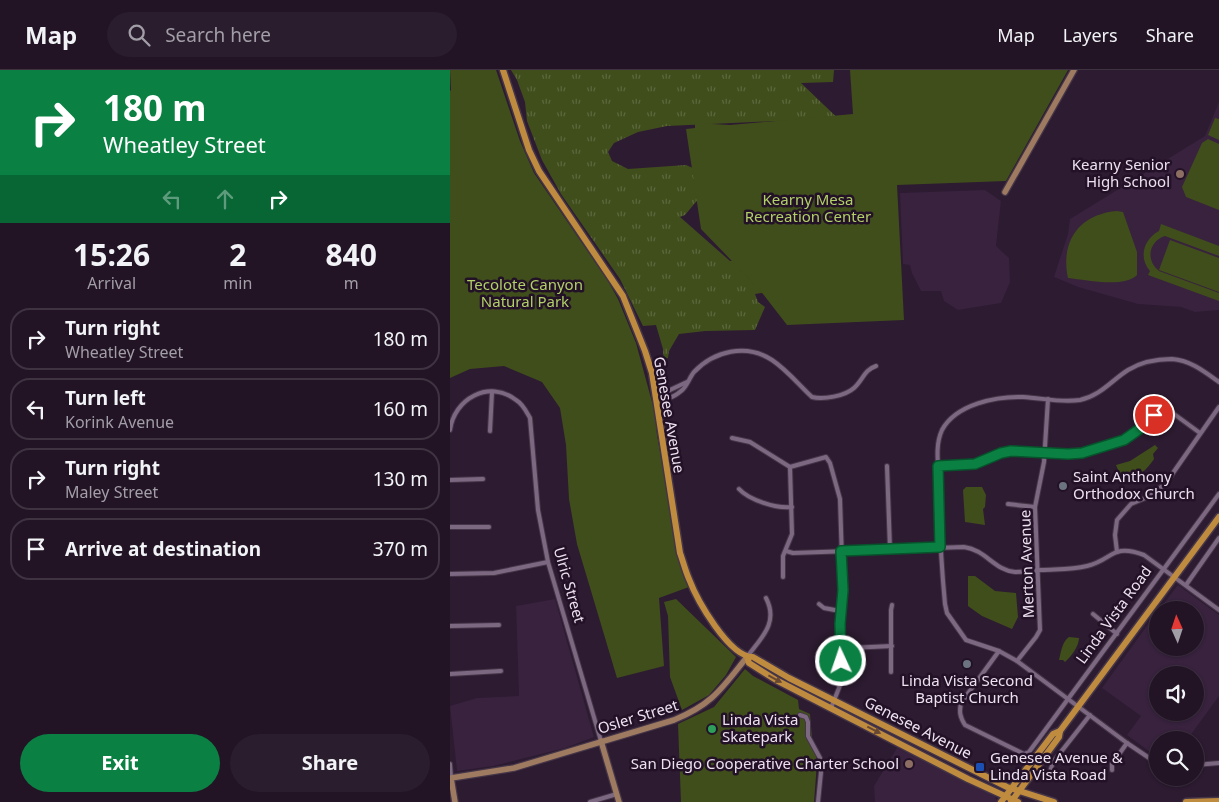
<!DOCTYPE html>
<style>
:root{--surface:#221425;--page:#2a1d2d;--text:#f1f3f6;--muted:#a29ea7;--line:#3f3342;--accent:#0b8043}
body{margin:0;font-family:"Noto Sans",sans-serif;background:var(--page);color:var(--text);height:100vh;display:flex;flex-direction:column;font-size:19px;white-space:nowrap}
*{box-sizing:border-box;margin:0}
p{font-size:16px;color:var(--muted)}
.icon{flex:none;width:28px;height:28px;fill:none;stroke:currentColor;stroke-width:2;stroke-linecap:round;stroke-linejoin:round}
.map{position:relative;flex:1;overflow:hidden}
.panel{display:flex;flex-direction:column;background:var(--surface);width:450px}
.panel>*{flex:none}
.guide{background:#0b8043;color:#fff;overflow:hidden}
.needle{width:32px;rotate:357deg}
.tools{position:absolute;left:699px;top:531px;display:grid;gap:10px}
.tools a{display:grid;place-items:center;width:55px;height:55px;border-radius:50%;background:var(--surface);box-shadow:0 1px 4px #0004,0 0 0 1px var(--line);font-size:25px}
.pin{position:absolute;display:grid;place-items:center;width:42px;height:42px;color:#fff;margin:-21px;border:2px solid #fff;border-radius:50%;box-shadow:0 1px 5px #0007}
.me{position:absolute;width:55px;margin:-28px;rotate:357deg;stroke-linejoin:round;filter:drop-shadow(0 0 4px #0008)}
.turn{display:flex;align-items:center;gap:18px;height:105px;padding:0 20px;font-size:22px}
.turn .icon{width:65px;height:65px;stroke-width:2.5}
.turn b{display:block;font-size:35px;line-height:42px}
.lanes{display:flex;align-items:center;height:48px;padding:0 20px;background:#0003;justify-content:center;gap:25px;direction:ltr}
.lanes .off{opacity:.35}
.eta{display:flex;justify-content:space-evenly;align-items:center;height:85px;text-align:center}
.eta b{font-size:30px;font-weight:700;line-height:35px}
.action{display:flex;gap:10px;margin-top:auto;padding:10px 20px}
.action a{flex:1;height:58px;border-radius:30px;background:var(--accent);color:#fff;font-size:20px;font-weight:700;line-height:58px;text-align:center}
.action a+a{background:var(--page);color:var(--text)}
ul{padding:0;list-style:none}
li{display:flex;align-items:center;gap:15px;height:62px;margin:0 10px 8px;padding:0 10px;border:2px solid var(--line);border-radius:20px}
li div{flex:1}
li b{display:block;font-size:19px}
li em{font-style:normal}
header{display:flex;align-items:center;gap:30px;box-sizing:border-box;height:70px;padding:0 25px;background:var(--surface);border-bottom:1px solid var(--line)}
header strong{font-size:24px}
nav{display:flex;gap:28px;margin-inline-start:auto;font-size:18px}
.search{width:350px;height:45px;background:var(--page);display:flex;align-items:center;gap:12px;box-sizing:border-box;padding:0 18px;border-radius:28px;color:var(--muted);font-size:19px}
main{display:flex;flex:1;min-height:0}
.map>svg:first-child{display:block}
</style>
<header>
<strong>Map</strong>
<div class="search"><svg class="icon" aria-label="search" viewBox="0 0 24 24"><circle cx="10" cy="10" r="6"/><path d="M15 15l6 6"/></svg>Search here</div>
<nav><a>Map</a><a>Layers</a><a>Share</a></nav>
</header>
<main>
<section class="panel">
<div class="guide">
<div class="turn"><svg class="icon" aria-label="right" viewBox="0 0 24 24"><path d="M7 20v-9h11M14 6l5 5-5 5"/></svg><div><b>180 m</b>Wheatley Street</div></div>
<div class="lanes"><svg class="icon off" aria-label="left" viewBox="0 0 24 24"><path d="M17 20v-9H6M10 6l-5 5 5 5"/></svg><svg class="icon off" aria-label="ahead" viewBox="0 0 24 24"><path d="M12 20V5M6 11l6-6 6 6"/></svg><svg class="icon" aria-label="right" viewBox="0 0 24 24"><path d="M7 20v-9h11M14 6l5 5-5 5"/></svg></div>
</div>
<div class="eta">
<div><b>15:26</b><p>Arrival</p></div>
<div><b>2</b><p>min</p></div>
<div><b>840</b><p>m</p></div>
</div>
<ul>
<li><svg class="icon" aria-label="right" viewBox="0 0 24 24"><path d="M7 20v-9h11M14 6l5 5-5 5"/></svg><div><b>Turn right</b><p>Wheatley Street</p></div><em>180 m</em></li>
<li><svg class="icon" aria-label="left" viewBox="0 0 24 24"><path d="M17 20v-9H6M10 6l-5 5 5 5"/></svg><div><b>Turn left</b><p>Korink Avenue</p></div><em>160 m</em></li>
<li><svg class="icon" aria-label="right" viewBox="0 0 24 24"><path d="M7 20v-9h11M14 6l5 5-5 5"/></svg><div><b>Turn right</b><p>Maley Street</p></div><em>130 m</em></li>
<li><svg class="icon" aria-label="arrive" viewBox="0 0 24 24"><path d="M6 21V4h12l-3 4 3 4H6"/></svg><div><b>Arrive at destination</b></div><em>370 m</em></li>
</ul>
<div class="action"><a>Exit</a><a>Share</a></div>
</section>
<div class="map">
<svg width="769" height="732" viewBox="0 0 769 732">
<defs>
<pattern id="grass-tufts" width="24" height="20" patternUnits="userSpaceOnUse" patternTransform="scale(1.25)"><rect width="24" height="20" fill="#404e1c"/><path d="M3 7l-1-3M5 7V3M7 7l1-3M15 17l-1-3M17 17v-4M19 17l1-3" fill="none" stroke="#5c673d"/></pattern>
</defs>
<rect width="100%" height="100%" fill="#2d1b31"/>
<!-- built -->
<g fill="#38223e" fill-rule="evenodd">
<polygon points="769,32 769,240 745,242 731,237 688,234 628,217 604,207 618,164 620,149 755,66"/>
<polygon points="535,120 551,131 546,176 559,188 560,212 551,233 508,240 494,231 491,221 471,221 462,203 460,195 453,194 450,123"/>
<path d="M728,515L769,545V626L737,670H708L707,687L677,665L691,646L652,618L707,542L708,578H745V540H709ZM708,605H745V642H708Z"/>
<polygon points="105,529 144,667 115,678 43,696 7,701 0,636 27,628 69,626 66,536"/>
<polygon points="447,678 544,724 547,731 546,732 425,732 424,716"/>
</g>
<!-- grass -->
<polygon fill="url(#grass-tufts)" points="61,0 384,0 383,12 351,13 397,57 333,54 326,51 217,56 188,62 164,73 158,82 162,91 178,99 236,95 245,99 250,127 235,145 230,147 280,191 303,189 317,222 305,224 308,232 315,237 305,260 255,261 229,264 219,281 218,288 215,289 216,312 209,312 209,308 214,303 213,279 206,255 193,256 170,209 111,124 92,90 77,51 75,32 67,10"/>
<!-- park -->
<g fill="#404e1c">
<polygon points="0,0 46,0 70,71 84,103 158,211 168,229 186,273 205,343 207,365 227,477 239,517 209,528 214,596 167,608 127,474 119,429 116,375 110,338 92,312 54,296 20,299 0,308 0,21 1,20"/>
<polygon points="400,0 618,0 556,111 447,115 454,250 337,255 309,219 251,159 236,59 245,58 245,53 280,55 403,44"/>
<polygon points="765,48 769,49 769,70 758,65"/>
<polygon points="758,69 769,74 769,140 736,127 732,117 752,73"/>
<path d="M667,141L673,142L687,182V205C674,218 636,210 618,208C610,172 629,144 667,141Z"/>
<path d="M711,154L769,176V186L715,166C699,171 695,190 709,201L769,223V231L698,205L700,201C688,187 694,169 709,161Z"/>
<polygon points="720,170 769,188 769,222 709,200"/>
<path d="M705,375L708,378L703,384L704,389C697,399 689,408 677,408L674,406L671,407L666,395L680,391Z"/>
<polygon points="516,417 532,417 536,425 535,437 533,439 535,455 515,452 513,420"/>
<polygon points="518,506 525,506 545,521 566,523 568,547 562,559 532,546 518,536"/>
<polygon points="226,529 286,587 276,605 259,625 232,640 220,607 218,546 214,532"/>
<path d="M619,567L629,568C629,576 621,587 615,592L613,590H609C611,582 612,572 619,567Z"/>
<polygon points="295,599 303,606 348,630 349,639 360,644 362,668 361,674 366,685 367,693 364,732 231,732 228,654 264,637"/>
</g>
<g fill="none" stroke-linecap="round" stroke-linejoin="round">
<defs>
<g id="street">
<polyline points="205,327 237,312"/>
<path d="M206,327C216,330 223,328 231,321C237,317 239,308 244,302C264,281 296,273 322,290C337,300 349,315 362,327C373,330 395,326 404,318C413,310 414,300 426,296"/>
<path d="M0,360C4,329 39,309 66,330C73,334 76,341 80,348L88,440L98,492L151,671"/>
<polyline points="40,361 42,322"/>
<polyline points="282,368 300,372 340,397 376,387 380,393 390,429 393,520 390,554 392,604 391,613 381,638"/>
<polyline points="437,396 440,479"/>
<polyline points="488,396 525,394 551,383 561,381 618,384 632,383 674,370 682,365 707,343 717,342 724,344 750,363"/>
<polyline points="0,410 33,409"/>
<path d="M289,419C299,430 327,439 342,437"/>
<polyline points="558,434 585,437"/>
<polyline points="0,457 39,457"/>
<path d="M336,481L343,483L514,477C536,480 544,500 565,502C573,502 583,501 591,500C607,499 622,500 637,496C663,490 661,473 694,485L769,540"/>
<polyline points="667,482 665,465 667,450 681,434 700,426 716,413 769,337"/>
<polyline points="0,504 44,503 98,492"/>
<polyline points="333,507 333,486 342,464 340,397"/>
<polyline points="736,515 769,468"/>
<polyline points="369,534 374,538 390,541"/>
<polyline points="643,544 667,564"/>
<polyline points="0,556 49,555"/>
<polyline points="378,579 442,576"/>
<path d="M549,581L511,633C509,642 510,647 515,655L574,684L579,682L769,424"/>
<path d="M297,587C311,568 329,553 316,528"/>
<polyline points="567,591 586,567 590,560 585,437 594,392 598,329"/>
<polyline points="441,602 441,540 442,535"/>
<polyline points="0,604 51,601"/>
<polyline points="350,645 356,647 358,652 358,666 370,688 371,702 368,732"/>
<polyline points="0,694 1,708 0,708"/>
<path d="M708,694L677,673L567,591L549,581L516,570L497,543L495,534C491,492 489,451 489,409C488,393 485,375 492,360C506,334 547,326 573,327C592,328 611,333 630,330C650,326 662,310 678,300C691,292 707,289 722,289C740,290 755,302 769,312"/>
<polyline points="745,695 769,693"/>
<polyline points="662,700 662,694 677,673"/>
<polyline points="600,702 603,692 640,645"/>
<polyline points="140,732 167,724"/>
</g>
<g id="secondary">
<polyline points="555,122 624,0"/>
<polyline points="151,671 169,732"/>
<path d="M5,732L1,708L64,698L224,650C263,634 272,618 297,587"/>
</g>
<g id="primary">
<path d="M53,0L79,80L89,101L173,226L195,281L202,303L230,483C233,491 235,500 239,509C247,530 279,587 303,587L339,608L557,717L604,732"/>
<polyline points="297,587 299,593 326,610 518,709 568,732"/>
<polyline points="551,732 603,664 610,661"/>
<polyline points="561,732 609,667 610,661 769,447"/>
<polyline points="736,732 769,731"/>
</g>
</defs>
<!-- street casing -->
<use href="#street" stroke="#453548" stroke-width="6"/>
<!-- secondary casing -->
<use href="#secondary" stroke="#453548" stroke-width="8"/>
<!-- primary casing -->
<use href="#primary" stroke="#453548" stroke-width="9"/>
<!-- street -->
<use href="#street" stroke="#7d6882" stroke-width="4"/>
<!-- secondary -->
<use href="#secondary" stroke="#9e7a60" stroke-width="5.5"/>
<!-- primary -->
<use href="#primary" stroke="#bf8b3f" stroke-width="6"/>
</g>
<!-- one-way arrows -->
<defs><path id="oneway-solid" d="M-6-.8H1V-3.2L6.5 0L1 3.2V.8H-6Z" transform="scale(1.25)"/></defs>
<g fill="#694832">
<use href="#oneway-solid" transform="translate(325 609) rotate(28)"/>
<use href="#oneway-solid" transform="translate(424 660) rotate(27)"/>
</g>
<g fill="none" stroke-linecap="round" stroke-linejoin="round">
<defs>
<polyline id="route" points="391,591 390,554 393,520 391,481 490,477 488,396 525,394 551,383 561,381 618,384 632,383 674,370 691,358 704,345"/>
</defs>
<!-- route casing -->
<use href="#route" stroke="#07532c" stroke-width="12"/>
<!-- route -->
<use href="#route" stroke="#0b8043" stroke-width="9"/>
</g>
<!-- markers -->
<g fill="#8d6e63" stroke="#231127" stroke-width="2">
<circle cx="730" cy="104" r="5"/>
<circle cx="459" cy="694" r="5"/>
</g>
<g fill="#6b7280" stroke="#231127" stroke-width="2">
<circle cx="613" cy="416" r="5"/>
<circle cx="517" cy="594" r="5"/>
</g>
<circle fill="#2e9e5b" stroke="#231127" stroke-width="2" cx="262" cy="659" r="5"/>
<rect fill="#1a4fb4" stroke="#231127" stroke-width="2" x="525" y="692" width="10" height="10" rx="2.5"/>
<g text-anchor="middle" stroke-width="5" stroke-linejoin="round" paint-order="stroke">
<!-- poi labels -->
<g font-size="15" fill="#ede1f0" stroke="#231127" text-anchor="start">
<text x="720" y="100" text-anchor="end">Kearny Senior<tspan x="720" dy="17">High School</tspan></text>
<text x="623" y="412">Saint Anthony<tspan x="623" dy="17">Orthodox Church</tspan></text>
<text x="517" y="616" text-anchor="middle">Linda Vista Second<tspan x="517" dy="17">Baptist Church</tspan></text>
<text x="272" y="655">Linda Vista<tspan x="272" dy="17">Skatepark</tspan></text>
<text x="540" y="693">Genesee Avenue &amp;<tspan x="540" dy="17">Linda Vista Road</tspan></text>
<text x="449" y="699" text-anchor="end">San Diego Cooperative Charter School</text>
</g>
<!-- park labels -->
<g font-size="15" fill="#b1d067" stroke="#231127">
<text x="358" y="135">Kearny Mesa<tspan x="358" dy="17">Recreation Center</tspan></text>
<text x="75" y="220">Tecolote Canyon<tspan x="75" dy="17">Natural Park</tspan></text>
</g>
<!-- street labels -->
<g font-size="15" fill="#ede1f0" stroke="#231127">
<text transform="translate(219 345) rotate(80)" y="5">Genesee Avenue</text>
<text transform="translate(577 494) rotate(-92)" y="5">Merton Avenue</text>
<text transform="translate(119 515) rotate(74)" y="5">Ulric Street</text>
<text transform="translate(664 545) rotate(-54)" y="5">Linda Vista Road</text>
<text transform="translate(188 647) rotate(-17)" y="5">Osler Street</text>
<text transform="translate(468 658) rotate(27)" y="5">Genesee Avenue</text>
</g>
</g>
</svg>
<div class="tools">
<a><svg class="needle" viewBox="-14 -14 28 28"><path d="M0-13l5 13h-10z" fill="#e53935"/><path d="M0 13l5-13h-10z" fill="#a29ea7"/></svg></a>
<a><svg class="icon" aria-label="sound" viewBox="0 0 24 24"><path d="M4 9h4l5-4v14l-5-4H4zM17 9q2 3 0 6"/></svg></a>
<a><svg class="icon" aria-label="search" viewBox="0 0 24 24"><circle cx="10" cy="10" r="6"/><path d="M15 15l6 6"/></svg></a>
</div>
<div class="pin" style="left:704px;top:345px;background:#d93025"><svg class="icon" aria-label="arrive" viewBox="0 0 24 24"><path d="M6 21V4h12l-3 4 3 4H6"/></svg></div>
<svg class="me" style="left:391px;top:591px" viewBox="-20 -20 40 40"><circle r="17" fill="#0b8043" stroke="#fff" stroke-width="3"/><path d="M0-11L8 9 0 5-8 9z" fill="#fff"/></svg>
</div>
</main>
